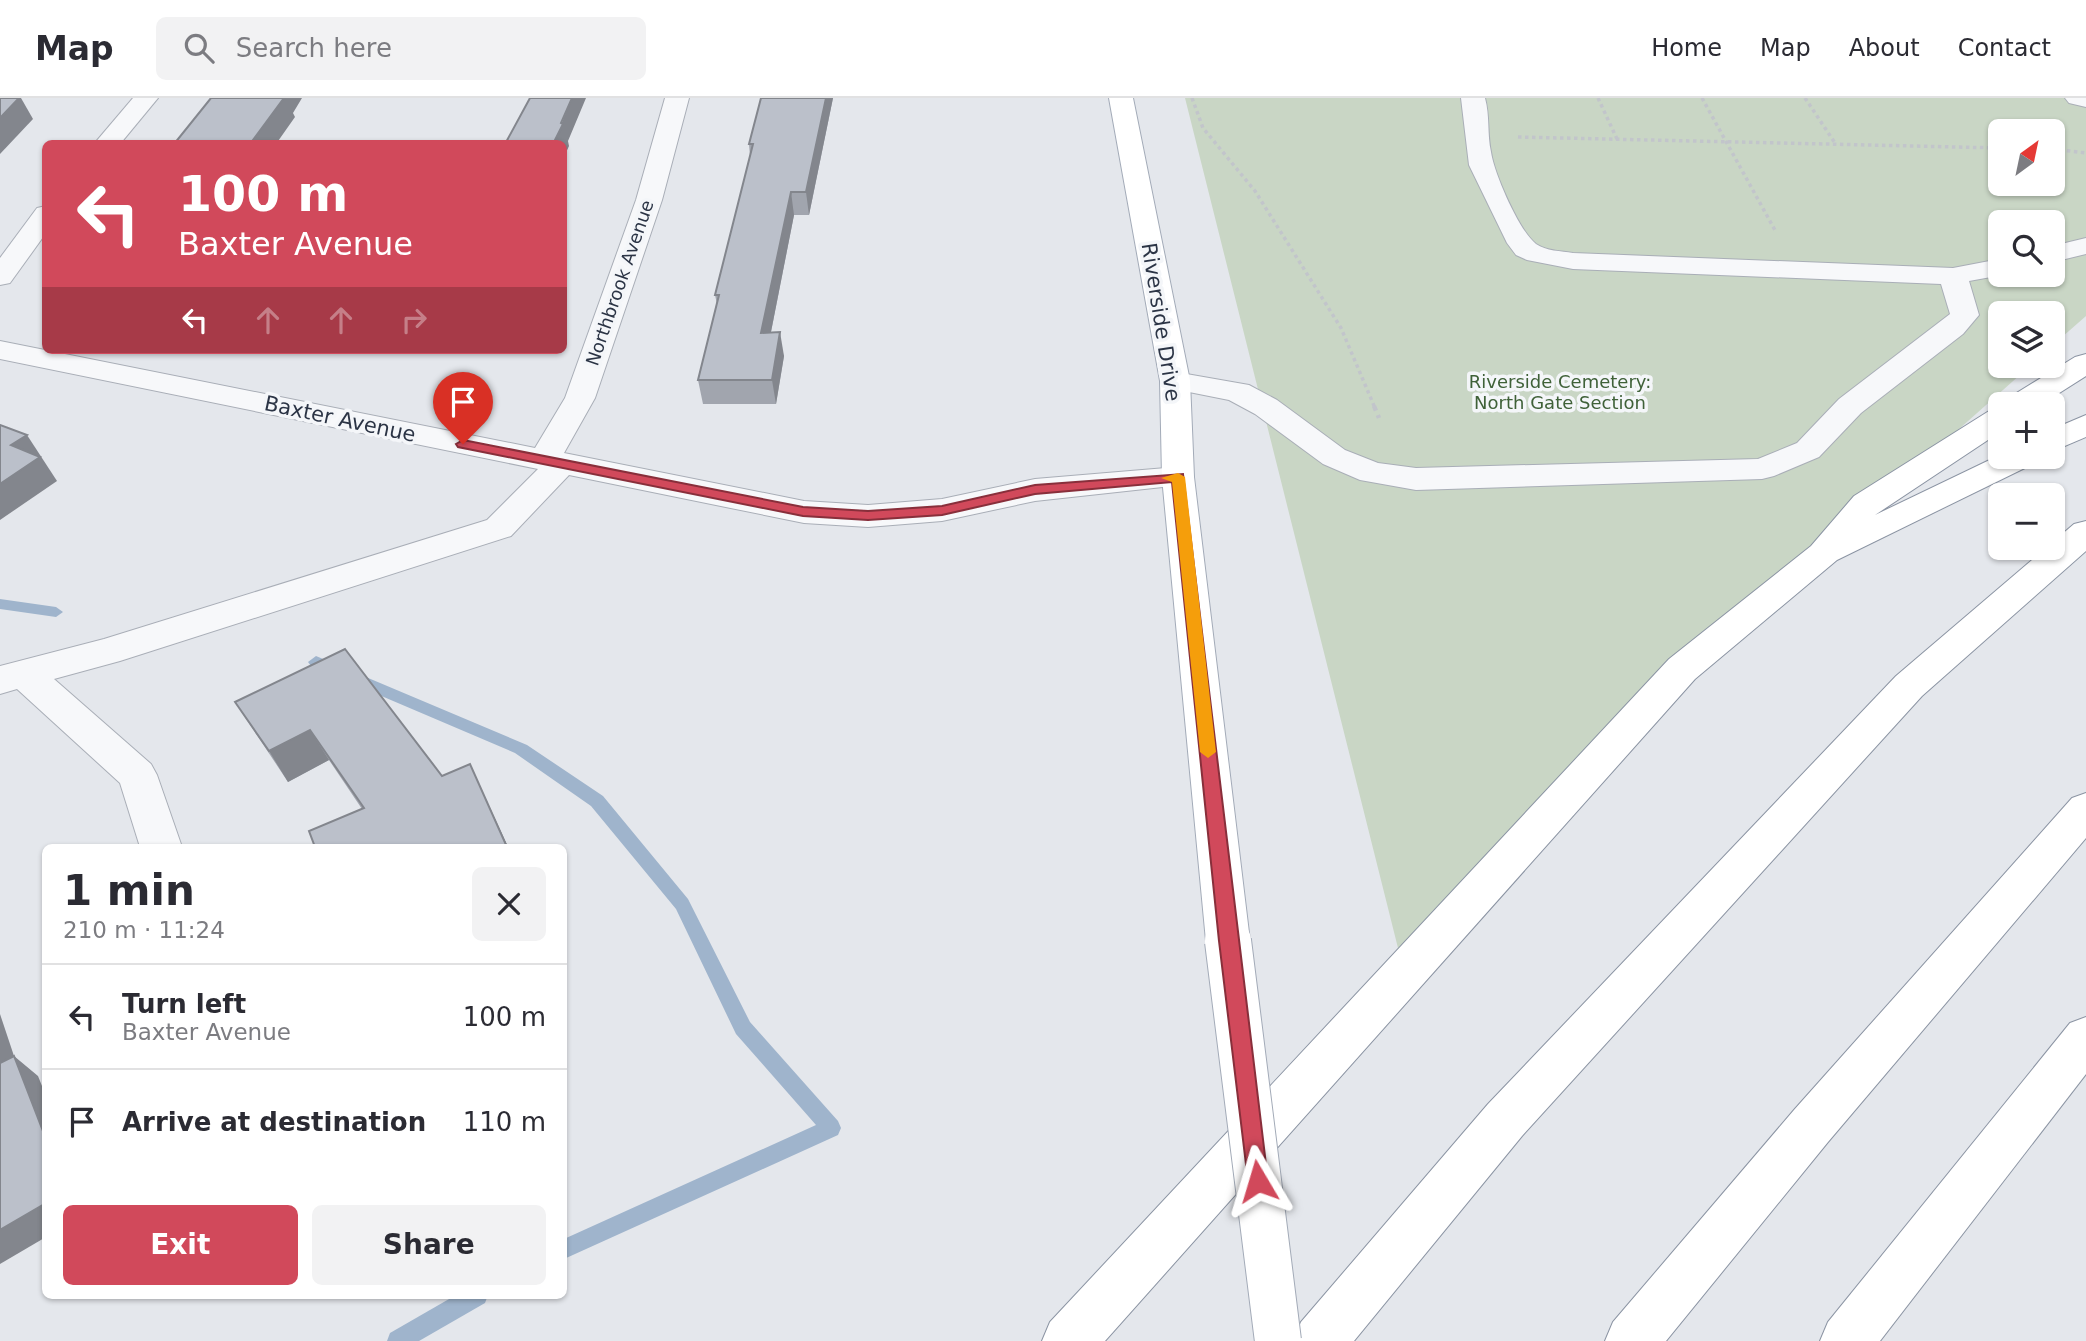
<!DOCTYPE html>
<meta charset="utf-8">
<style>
:root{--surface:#fff;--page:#f2f2f3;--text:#2b2b33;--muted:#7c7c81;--line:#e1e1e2;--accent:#d1495b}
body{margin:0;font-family:"DejaVu Sans",sans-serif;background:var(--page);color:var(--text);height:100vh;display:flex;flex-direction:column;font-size:26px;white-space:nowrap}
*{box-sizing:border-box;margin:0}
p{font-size:23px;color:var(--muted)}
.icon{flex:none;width:38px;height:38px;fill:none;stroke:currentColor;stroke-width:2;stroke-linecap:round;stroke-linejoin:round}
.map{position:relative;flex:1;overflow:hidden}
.sheet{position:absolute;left:42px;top:746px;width:525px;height:455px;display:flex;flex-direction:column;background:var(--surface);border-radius:10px;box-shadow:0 2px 5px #0004}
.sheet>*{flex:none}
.banner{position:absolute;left:42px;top:42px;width:525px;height:214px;border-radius:10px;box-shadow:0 2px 5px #0004;background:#d1495b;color:#fff;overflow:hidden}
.needle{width:46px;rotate:33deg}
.fabs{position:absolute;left:1988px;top:21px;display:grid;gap:14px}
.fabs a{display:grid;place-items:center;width:77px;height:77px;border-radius:10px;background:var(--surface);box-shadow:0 2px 5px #0004;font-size:35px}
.pin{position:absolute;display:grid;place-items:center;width:60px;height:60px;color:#fff;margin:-72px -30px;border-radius:50% 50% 50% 0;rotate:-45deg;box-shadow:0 0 7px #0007}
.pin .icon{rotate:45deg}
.me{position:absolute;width:77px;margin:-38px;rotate:353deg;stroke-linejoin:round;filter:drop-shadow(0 0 5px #0008)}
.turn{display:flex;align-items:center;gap:24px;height:147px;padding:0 21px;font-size:32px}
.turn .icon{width:91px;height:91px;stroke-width:2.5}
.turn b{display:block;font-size:49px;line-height:60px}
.lanes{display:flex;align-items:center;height:66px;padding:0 21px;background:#0003;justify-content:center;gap:35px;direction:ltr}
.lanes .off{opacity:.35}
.round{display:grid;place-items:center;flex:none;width:74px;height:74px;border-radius:10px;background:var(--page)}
.overview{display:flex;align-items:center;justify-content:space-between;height:119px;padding:0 21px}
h1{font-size:42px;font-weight:600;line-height:52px}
.cta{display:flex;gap:14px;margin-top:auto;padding:14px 21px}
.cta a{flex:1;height:80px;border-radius:10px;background:var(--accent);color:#fff;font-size:28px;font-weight:600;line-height:80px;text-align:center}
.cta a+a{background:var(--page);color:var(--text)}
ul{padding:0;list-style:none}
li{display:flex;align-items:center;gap:21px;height:105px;padding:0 21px;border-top:2px solid var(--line)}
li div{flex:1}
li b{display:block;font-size:26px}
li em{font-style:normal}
header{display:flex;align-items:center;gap:42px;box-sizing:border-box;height:98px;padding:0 35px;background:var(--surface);border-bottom:2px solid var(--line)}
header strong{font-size:33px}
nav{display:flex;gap:38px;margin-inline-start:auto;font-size:24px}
.search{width:490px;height:63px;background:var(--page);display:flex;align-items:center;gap:18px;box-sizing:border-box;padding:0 24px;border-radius:10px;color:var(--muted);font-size:26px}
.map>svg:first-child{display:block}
</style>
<header>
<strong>Map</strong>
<div class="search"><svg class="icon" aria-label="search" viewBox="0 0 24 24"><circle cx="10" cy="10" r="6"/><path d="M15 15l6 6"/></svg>Search here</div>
<nav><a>Home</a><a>Map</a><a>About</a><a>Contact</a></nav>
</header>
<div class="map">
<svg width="2086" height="1243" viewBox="0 0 2086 1243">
<rect width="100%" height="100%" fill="#e4e7ec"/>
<!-- green -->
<path fill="#c9d6c5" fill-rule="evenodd" d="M1185,0H2086V218L2053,247V215H2000V268H2030L1744,522L1398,850ZM2000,33H2053V86H2000ZM2000,124H2053V177H2000Z"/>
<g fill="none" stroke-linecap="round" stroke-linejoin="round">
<!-- stream -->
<g fill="#9fb4cc" fill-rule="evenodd">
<polygon points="0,501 56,509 63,514 56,519 0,511"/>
<polygon points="316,558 527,647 603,698 688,801 750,924 838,1023 841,1030 838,1037 564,1161 564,1141 816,1027 736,936 676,811 591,708 515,655 311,568 308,564"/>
<polygon points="456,1197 488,1197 485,1205 419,1243 387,1243 390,1235"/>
</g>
<defs>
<g id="minor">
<polygon points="133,0 158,0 120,46 94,46"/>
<polygon points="665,0 689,0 662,102 595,300 564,355 804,403 868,407 942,401 1035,381 1178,369 1190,372 1194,379 1190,386 1035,403 942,423 868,429 804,425 569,377 511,438 120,563 54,581 151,666 157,677 182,749 140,749 120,685 17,591 0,596 0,568 104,541 487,422 538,371 0,261 0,243 535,350 565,300 636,102"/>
<path d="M1461,0H1485C1490,18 1487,36 1491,54C1494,75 1519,133 1536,146C1546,153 1561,153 1573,155L1953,170L2000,161L2002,177L1969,183L1979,217L1963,236L1861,315L1819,359L1774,378L1762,381L1416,392L1360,382L1323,366L1255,316L1229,302L1164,289L1160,283L1164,277L1175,274L1249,287L1277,302L1345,352L1378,365L1416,370L1758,361L1797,345L1839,301L1950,216L1941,186L1573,171L1527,162L1516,157L1507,145L1469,67Z"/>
<polygon points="2065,0 2086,0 2086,9 2069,5"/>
<polygon points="46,108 46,135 10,185 0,187 0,160 37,110"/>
<polygon points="2086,140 2086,156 2053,164 2053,148"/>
</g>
<polygon id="primary" points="1109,0 1133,0 1190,283 1194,379 1250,843 1243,856 1228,862 1213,856 1206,843 1162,379 1160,283"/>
<g id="motorway">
<polygon points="2086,256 2086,278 2042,306 2006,306 2010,299 2075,259"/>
<polygon points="2000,310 2000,334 1875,417 2000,357 2038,359 2033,366 1837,462 1695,581 1105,1243 1042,1243 1050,1224 1669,561 1811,448 1854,398 1989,313"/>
<polygon points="2086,317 2086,339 2053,353 2053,331"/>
<polygon points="2086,423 2086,453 1922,598 1522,1038 1354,1243 1293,1243 1301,1224 1488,1006 1896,578 2046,450 2053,450 2053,444 2074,426"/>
<polygon points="2086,695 2086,740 1828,1044 1666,1243 1605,1243 1613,1224 1794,1012 2072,700"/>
<polygon points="2086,919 2086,976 1880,1243 1820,1243 1828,1224 2070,925"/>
</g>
</defs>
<!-- minor casing -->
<use href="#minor" stroke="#a9aeb7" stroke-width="2"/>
<!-- primary casing -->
<use href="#primary" stroke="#a3abb8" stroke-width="2"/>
<!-- motorway casing -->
<use href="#motorway" stroke="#8b94a3" stroke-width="2"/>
<!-- path-far1 -->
<g stroke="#c2c5cb" stroke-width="3.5" stroke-dasharray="3.5 3.5" stroke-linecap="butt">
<polyline points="1192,0 1203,30 1255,93 1341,230 1375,310"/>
<polyline points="1598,0 1617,41"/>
<polyline points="1702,0 1776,134"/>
<polyline points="1805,0 1835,45"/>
<polyline points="1518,39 2000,50"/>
<polyline points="2053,51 2086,55"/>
</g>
<!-- path -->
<polyline stroke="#c2c5cb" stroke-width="4.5" stroke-dasharray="5 5" stroke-linecap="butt" points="1374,308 1379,320"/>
<!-- minor -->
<use href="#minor" fill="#f7f8fa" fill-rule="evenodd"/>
<!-- primary -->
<use href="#primary" fill="#fff" fill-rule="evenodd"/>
<!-- motorway -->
<use href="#motorway" fill="#fff" fill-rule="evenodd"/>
<defs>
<polyline id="primary-bridge" points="1228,843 1278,1243"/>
</defs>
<!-- primary-bridge casing -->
<use href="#primary-bridge" stroke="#a3abb8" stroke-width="48" stroke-linecap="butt"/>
<!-- primary-bridge -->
<use href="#primary-bridge" stroke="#fff" stroke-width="46"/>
</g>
<!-- wall -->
<g fill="#a1a5ae">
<polygon points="761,0 833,0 809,117 794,117 771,234 784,258 776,306 703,306 698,282 717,206 715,197 750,58 749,46"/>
<polygon points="235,604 442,678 484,697 508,749 315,749 362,711 329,662 288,684"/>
</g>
<!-- shaded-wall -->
<g fill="#83868d">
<polygon points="19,0 21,0 33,21 0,56 0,20"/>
<polygon points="282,0 302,0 293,15 295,19 276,46 255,46 253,42"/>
<polygon points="572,0 586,0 568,43 569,48 564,59 564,46 553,46"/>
<polygon points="826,0 833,0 809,117 806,94"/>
<polygon points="791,94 794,117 766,259 761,235"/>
<polygon points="780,234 784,258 776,306 772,282"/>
<polygon points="27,337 57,383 0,422 0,386 11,347"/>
<polygon points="310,632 329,662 288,684 269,653"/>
<polygon points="470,666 484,697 508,749 507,749"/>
<polygon points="0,916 14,958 38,978 46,998 46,1041 0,967"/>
<polygon points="46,1105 46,1139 0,1166 0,1132"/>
</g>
<!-- building -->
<g fill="#bbc0ca" stroke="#83868d" stroke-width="2">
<polygon points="0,0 19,0 0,20"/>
<polygon points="211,0 284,0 253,42 268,42 265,46 174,46"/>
<polygon points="530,0 572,0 561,25 563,26 553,46 505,46"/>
<polygon points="761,0 826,0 806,94 791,94 761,235 780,234 772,282 698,282 719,197 715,197 753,46 749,46"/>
<polygon points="0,327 27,337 11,347 40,359 0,386"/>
<polygon points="345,551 442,678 470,666 507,749 315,749 309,733 364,710 310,632 269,653 235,604"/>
<polygon points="14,958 46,1041 46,1105 0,1132 0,965"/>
</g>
<!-- route -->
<polygon fill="#d1495b" stroke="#882f3b" stroke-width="2" points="463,342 803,409 868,413 942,408 1035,387 1183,376 1268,1083 1265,1090 1258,1093 1251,1090 1248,1083 1219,843 1172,384 1035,396 942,417 868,422 803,418 458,349 456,346"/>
<!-- slow -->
<polygon fill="#f59e0b" points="1178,375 1185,379 1216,654 1208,660 1200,654 1172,384 1161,380"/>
<g text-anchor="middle" stroke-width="7" stroke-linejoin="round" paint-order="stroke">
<!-- far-street labels -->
<g font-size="18" fill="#2b3445" stroke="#f4f6f9">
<text transform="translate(620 185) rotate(-71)" y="6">Northbrook Avenue</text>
</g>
<!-- far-park labels -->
<g font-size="18" fill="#3f6138" stroke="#f4f6f9">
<text x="1560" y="290">Riverside Cemetery:<tspan x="1560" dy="21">North Gate Section</tspan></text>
</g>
<!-- street labels -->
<g font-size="21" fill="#2b3445" stroke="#f4f6f9">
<text transform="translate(1161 224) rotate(81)" y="7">Riverside Drive</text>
<text transform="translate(340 321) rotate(12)" y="7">Baxter Avenue</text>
</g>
</g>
</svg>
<div class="fabs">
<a><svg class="needle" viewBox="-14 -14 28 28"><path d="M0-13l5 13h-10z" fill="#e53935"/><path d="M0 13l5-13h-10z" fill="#7c7c81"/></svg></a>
<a><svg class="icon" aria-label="search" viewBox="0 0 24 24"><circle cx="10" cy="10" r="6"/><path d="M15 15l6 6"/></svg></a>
<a><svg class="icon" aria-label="layers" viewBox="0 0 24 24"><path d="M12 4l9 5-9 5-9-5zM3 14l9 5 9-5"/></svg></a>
<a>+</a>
<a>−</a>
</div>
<div class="pin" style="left:463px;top:346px;background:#d93025"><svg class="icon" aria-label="arrive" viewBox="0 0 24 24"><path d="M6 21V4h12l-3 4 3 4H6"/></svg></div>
<svg class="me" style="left:1258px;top:1083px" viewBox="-20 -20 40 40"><path d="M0-17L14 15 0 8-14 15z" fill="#d1495b" stroke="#fff" stroke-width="4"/></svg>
<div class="banner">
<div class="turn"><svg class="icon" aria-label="left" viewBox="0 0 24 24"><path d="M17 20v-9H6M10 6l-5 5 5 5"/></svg><div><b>100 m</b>Baxter Avenue</div></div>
<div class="lanes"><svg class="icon" aria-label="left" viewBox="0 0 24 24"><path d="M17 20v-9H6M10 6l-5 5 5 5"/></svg><svg class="icon off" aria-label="ahead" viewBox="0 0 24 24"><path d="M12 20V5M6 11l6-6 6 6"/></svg><svg class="icon off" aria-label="ahead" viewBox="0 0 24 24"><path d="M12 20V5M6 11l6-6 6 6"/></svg><svg class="icon off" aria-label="right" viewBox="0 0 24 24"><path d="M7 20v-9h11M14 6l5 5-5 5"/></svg></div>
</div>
<section class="sheet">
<div class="overview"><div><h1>1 min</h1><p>210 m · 11:24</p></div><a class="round"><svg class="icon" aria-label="close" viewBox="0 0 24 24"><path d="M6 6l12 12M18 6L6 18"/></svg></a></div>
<ul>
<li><svg class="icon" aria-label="left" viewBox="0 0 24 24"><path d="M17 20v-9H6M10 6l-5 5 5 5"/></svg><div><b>Turn left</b><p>Baxter Avenue</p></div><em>100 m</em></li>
<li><svg class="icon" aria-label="arrive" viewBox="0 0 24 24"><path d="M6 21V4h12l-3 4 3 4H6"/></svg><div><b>Arrive at destination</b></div><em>110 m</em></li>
</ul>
<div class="cta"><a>Exit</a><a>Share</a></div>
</section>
</div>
